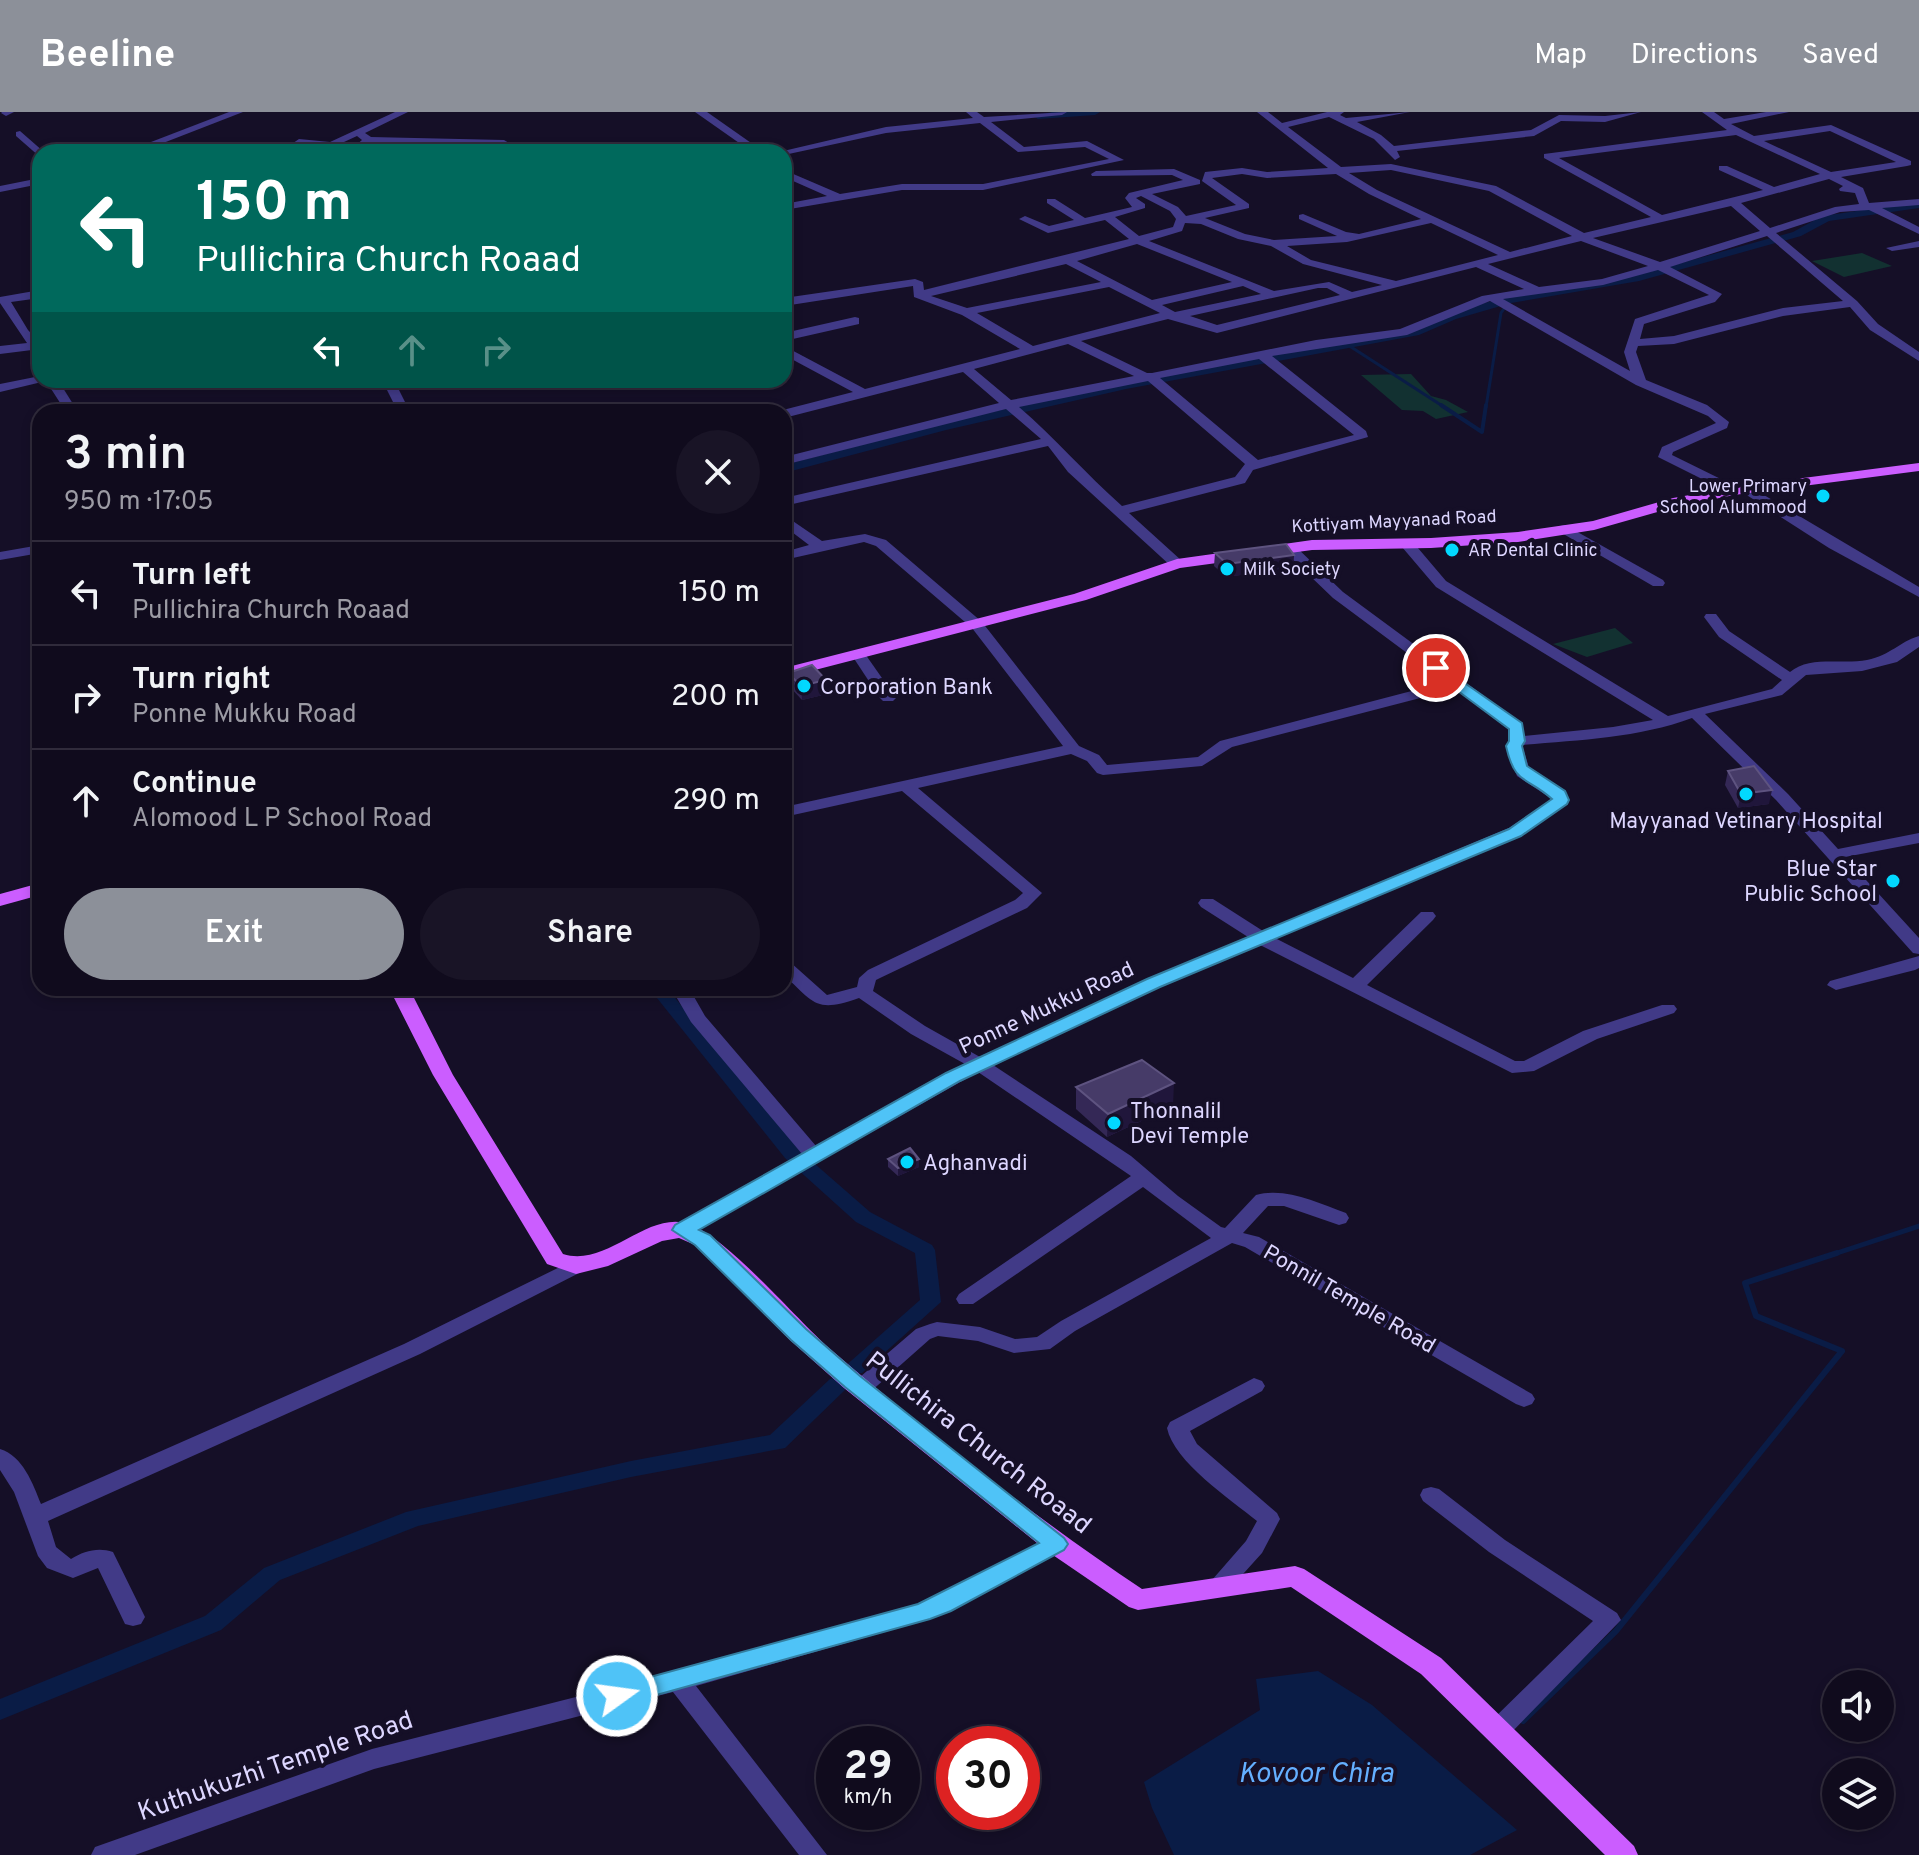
<!DOCTYPE html>
<meta charset="utf-8">
<style>
:root{--surface:#100b1d;--page:#191426;--text:#f1f3f6;--muted:#9c9ba4;--line:#302b3b;--accent:#8c9099}
body{margin:0;font-family:Overpass,sans-serif;background:var(--page);color:var(--text);height:100vh;display:flex;flex-direction:column;font-size:30px;white-space:nowrap}
*{box-sizing:border-box;margin:0}
p{font-size:26px;color:var(--muted)}
.icon{flex:none;width:44px;height:44px;fill:none;stroke:currentColor;stroke-width:2;stroke-linecap:round;stroke-linejoin:round}
.map{position:relative;flex:1;overflow:hidden}
.panel{position:absolute;left:32px;top:292px;width:760px;height:592px;display:flex;flex-direction:column;background:var(--surface);border-radius:24px;box-shadow:0 4px 12px #0003,0 0 0 2px var(--line)}
.panel>*{flex:none}
.banner{position:absolute;left:32px;top:32px;width:760px;height:244px;border-radius:24px;box-shadow:0 4px 12px #0003,0 0 0 2px var(--line);background:#00695c;color:#fff;overflow:hidden}
.fabs{position:absolute;left:1822px;top:1558px;display:grid;gap:16px}
.fabs a{display:grid;place-items:center;width:72px;height:72px;border-radius:50%;background:var(--surface);box-shadow:0 4px 12px #0003,0 0 0 2px var(--line);font-size:40px}
.speed{position:absolute;left:816px;top:1614px;display:flex;gap:16px;font-size:40px;font-weight:700;text-align:center}
.speed>*{display:grid;place-content:center;width:104px;height:104px;border-radius:50%;background:var(--surface);box-shadow:0 4px 12px #0003,0 0 0 2px var(--line);line-height:1}
.speed small{font-size:20px;font-weight:400}
.speed .limit{border:12px solid #d22;background:#fff;color:#111}
.pin{position:absolute;display:grid;place-items:center;width:68px;height:68px;color:#fff;margin:-34px;border:4px solid #fff;border-radius:50%;box-shadow:0 2px 8px #0007}
.me{position:absolute;width:88px;margin:-44px;rotate:76deg;stroke-linejoin:round;filter:drop-shadow(0 0 6px #0008)}
.turn{display:flex;align-items:center;gap:28px;height:168px;padding:0 32px;font-size:36px}
.turn .icon{width:104px;height:104px;stroke-width:2.5}
.turn b{display:block;font-size:56px;line-height:68px}
.lanes{display:flex;align-items:center;height:76px;padding:0 32px;background:#0003;justify-content:center;gap:40px;direction:ltr}
.lanes .off{opacity:.35}
.round{display:grid;place-items:center;flex:none;width:84px;height:84px;border-radius:42px;background:var(--page)}
.overview{display:flex;align-items:center;justify-content:space-between;height:136px;padding:0 32px}
h1{font-size:48px;font-weight:600;line-height:60px}
.cta{display:flex;gap:16px;margin-top:auto;padding:16px 32px}
.cta a{flex:1;height:92px;border-radius:48px;background:var(--accent);color:#fff;font-size:32px;font-weight:600;line-height:92px;text-align:center}
.cta a+a{background:var(--page);color:var(--text)}
ul{padding:0;list-style:none}
li{display:flex;align-items:center;gap:24px;height:104px;padding:0 32px;border-top:2px solid var(--line)}
li div{flex:1}
li b{display:block;font-size:30px}
li em{font-style:normal}
header{display:flex;align-items:center;gap:48px;box-sizing:border-box;height:112px;padding:0 40px;background:var(--accent);color:#fff}
header strong{font-size:38px}
nav{display:flex;gap:44px;margin-inline-start:auto;font-size:28px}
.map>svg:first-child{display:block}
</style>
<header>
<strong>Beeline</strong>
<nav><a>Map</a><a>Directions</a><a>Saved</a></nav>
</header>
<div class="map">
<svg width="1919" height="1743" viewBox="0 0 1919 1743">
<rect width="100%" height="100%" fill="#150f27"/>
<!-- green -->
<g fill="#123131">
<polygon points="1862,141 1892,154 1844,165 1812,149"/>
<polygon points="1411,262 1431,284 1446,288 1468,300 1436,307 1423,299 1402,298 1361,263"/>
<polygon points="1615,516 1633,531 1587,545 1553,532"/>
</g>
<!-- water -->
<polygon fill="#0a1c46" points="1318,1559 1372,1593 1517,1718 1470,1743 1174,1743 1152,1696 1144,1670 1260,1598 1256,1567"/>
<g fill="none" stroke-linecap="round" stroke-linejoin="round">
<!-- stream-far3 -->
<g stroke="#0a1c46" stroke-width="3">
<polyline points="1348,233 1444,295"/>
<polyline points="1486,295 1501,201 1510,188"/>
</g>
<!-- stream-far2 -->
<polyline stroke="#0a1c46" stroke-width="4" points="1441,293 1482,320 1486,293"/>
<!-- stream-far1 -->
<polyline stroke="#0a1c46" stroke-width="5" points="1831,1143 1919,1114"/>
<!-- stream -->
<polyline stroke="#0a1c46" stroke-width="6" points="1523,1609 1616,1519 1842,1239 1756,1204 1745,1171 1837,1141"/>
<!-- canal -->
<g fill="#0a1c46" fill-rule="evenodd">
<polygon points="1052,0 1100,0 1095,3 1038,7 1033,4"/>
<polygon points="1919,90 1919,96 1829,109 1801,124 1639,169 1511,191 1456,207 1419,223 1126,277 946,318 784,361 784,353 944,311 1126,269 1416,216 1448,201 1510,184 1634,164 1793,120 1822,104"/>
<polygon points="649,876 667,876 799,1038 870,1100 932,1133 935,1138 941,1190 862,1261 846,1261 843,1256 920,1188 915,1141 856,1110 785,1046"/>
<polygon points="838,1264 846,1267 849,1272 846,1277 785,1336 631,1365 418,1414 280,1468 221,1518 0,1608 0,1587 205,1504 264,1456 406,1400 631,1349 770,1323 830,1267"/>
</g>
<!-- minor -->
<g fill="#413a87" fill-rule="evenodd">
<polygon points="14,0 6,4 1,1 2,0"/>
<polygon points="229,0 243,0 140,40 125,40"/>
<polygon points="395,0 408,0 365,21 371,25 504,28 509,31 504,34 370,31 359,40 348,40 362,28 357,24 331,36 301,33 292,40 280,40 299,27 330,30"/>
<polygon points="695,0 707,0 764,40 752,40"/>
<polygon points="966,0 977,0 984,5 1067,0 1062,3 991,10 1024,35 1087,29 1124,48 983,78 902,78 784,98 784,92 827,84 784,65 784,58 840,82 902,72 983,72 1109,47 1085,35 1018,40 980,11 886,21 784,43 784,40 779,40 886,15 973,6"/>
<path d="M1257,0H1268L1282,11L1327,0H1344L1340,3L1346,6L1410,0L1357,10L1381,23L1394,34L1531,18L1559,3L1605,4L1641,0L1605,10L1561,9L1534,24L1397,39L1400,45L1395,48L1374,27L1329,5L1288,15L1341,55L1391,52L1496,74L1584,121L1651,105L1544,46V42L1727,18L1702,0H1714L1724,7L1766,0H1789L1731,12L1754,24L1831,13L1911,49V53L1907,54L1841,65L1863,76L1869,91L1919,87V93L1882,96L1919,115V122L1869,98L1840,100L1776,121L1857,189L1878,212L1919,240V249L1870,218L1850,195L1783,204L1674,232L1638,234L1636,240L1646,268L1707,293L1729,310L1727,316L1673,340L1672,343L1739,376V382L1734,383L1658,345L1662,335L1716,311L1708,304L1636,273L1490,189L1407,223L1272,244L1366,319L1368,325L1253,358L1245,371L1129,401L1182,449V455H1172L1068,360L1048,334L784,394V386L1041,327L1006,297L784,353V345L999,291L963,260L784,306V300L779,299L853,280L784,243V234L865,277L1020,237L962,203L914,185L913,174L784,194V186L915,167L923,170L924,178L1129,127L1105,108L1048,121L1019,107L1025,104L1049,114L1074,108L1047,91V87H1055L1085,106L1132,95L1125,86L1129,81L1183,68L1172,63L1092,64L1091,62L1096,59L1174,57L1200,68V72L1152,82L1178,95L1186,104L1236,93L1202,69L1205,60L1242,56L1267,60L1328,56ZM1830,19L1896,50L1831,60L1764,29ZM1736,23L1820,62L1774,75L1727,54H1719V58L1763,78L1662,103L1559,46ZM1391,58L1489,79L1572,124L1510,140L1377,78L1349,61ZM1242,62L1267,66L1336,62L1369,82L1421,107L1359,122L1346,120L1303,102L1299,103V107L1337,124L1274,128L1245,122L1205,106L1249,96V92L1212,66ZM1829,67L1843,74L1839,77L1840,79L1855,81L1859,92L1835,95L1770,116L1741,91ZM1141,84L1170,99L1176,107L1173,115L1139,124L1115,105L1145,96V92L1136,86ZM1731,94L1760,119L1660,150L1593,126ZM1185,111L1201,112L1238,127L1271,134L1303,152L1382,173L1352,180L1329,170L1274,179L1149,129L1182,119ZM1431,111L1498,143L1396,169L1311,148L1287,134L1347,130ZM1767,124L1843,189L1783,196L1674,224L1640,227L1644,212L1715,190L1722,182L1670,155ZM1581,129L1648,154L1602,167L1539,175L1488,152ZM1137,132L1232,170L1152,188L1077,149ZM1066,152L1101,170L967,196L931,184ZM1476,155L1524,177L1482,184L1400,217L1316,228L1152,261H1147L1081,229L1168,207L1217,221ZM1658,158L1709,183L1635,207L1624,240L1630,259L1503,187L1603,173ZM1243,174L1261,182L1175,200L1162,193ZM1109,175L1160,201L1033,234L977,201ZM1318,176H1327L1340,183L1217,213L1190,204ZM1068,232L1134,264L1011,288L974,257ZM1259,247L1354,323L1258,348L1160,266ZM1148,269L1245,352L1235,365L1122,394C1086,362 1055,326 1019,295Z"/>
<polygon points="20,19 44,40 40,40 40,45 16,24 16,20"/>
<polygon points="40,66 40,72 0,80 0,74"/>
<polygon points="1919,129 1919,135 1892,139 1886,136"/>
<polygon points="40,178 40,186 11,190 28,218 40,231 40,237 0,242 0,234 27,231 0,191 0,185"/>
<polygon points="855,205 859,206 859,212 784,229 784,221"/>
<polygon points="40,264 40,268 58,268 78,300 66,300 46,269 0,280 0,272"/>
<polygon points="382,268 394,268 410,300 398,300"/>
<polygon points="1747,373 1919,475 1919,485 1829,436 1742,380 1742,374"/>
<path d="M784,403L822,429L865,422L886,428L982,510L1079,634L1099,643L1107,653L1198,645L1220,629L1446,570L1333,486L1284,439V433H1294L1343,480L1522,612L1524,624L1613,615L1653,608L1436,475L1402,435V429H1412L1446,469L1668,604L1772,577L1782,568L1719,525L1704,505L1706,502H1716L1729,519L1790,560C1810,543 1843,553 1867,548C1891,543 1899,530 1919,524V535L1897,550L1862,559L1806,563L1782,583L1705,602L1788,682L1838,737L1919,721V731L1845,745L1919,826V842L1913,841L1776,688L1692,606C1638,626 1579,628 1522,633L1530,659L1565,680L1569,688L1567,691L1521,724L1275,826L1353,866L1421,800H1433L1436,804L1433,808L1367,873L1515,949H1524L1583,919L1662,893H1674L1677,897L1674,901L1597,927L1534,959L1512,961L1260,833L1159,875L993,953L1131,1044L1178,1084L1221,1115L1225,1116L1256,1083C1287,1075 1317,1091 1346,1101L1349,1106L1346,1111L1339,1113L1284,1094H1268L1243,1121L1259,1125L1532,1282L1535,1287L1532,1292L1524,1295L1516,1292L1245,1135L1232,1131L1075,1219L1050,1237L1014,1241L978,1229L938,1224L930,1227L869,1281L861,1284L853,1281L850,1276L853,1271L916,1217L930,1212L937,1210L980,1215L1015,1227L1037,1225L1061,1209L1211,1126L1143,1075L973,1192H959L956,1187L959,1182L1131,1064L978,960L689,1123H675L672,1118L675,1113L802,1042L691,910L671,876H689L705,904L816,1034L965,952L911,922L859,886C816,901 815,892 784,863V849L790,850L827,883L857,875L859,866L868,858L1015,788L1023,781L902,679L784,705V695L1063,634L972,516L876,434L864,430L784,448V440L809,433L784,414ZM1455,577L1508,617L1509,629L1506,634L1517,664L1552,687L1509,716L1263,819L1213,787H1201L1198,791L1201,795L1248,825L1147,867L980,945L925,914L873,879L876,868L880,866L1027,796L1042,781L918,676L1071,642L1087,649L1097,661L1103,663L1202,654L1232,635Z"/>
<polygon points="1565,413 1663,468 1665,471 1663,474 1653,474 1560,420 1560,414"/>
<polygon points="40,433 40,441 0,448 0,440"/>
<polygon points="858,538 863,539 896,586 893,589 883,589 880,586 851,542"/>
<polygon points="1919,844 1919,856 1915,858 1836,878 1827,873 1830,869"/>
<path d="M576,1147L583,1149L586,1154L583,1159L420,1242L48,1409L56,1435L71,1447C84,1439 98,1435 113,1440L145,1505L141,1512L133,1514L125,1512L98,1456L73,1466L47,1456L38,1444L14,1380L0,1358V1337C23,1344 33,1372 41,1392L404,1232Z"/>
<path d="M1254,1266L1262,1269L1265,1274L1262,1279L1190,1319L1197,1332L1277,1401L1280,1407L1262,1441L1225,1482L1217,1485L1209,1482L1205,1476L1246,1429L1257,1409C1230,1387 1174,1350 1167,1316L1170,1310Z"/>
<polygon points="1431,1375 1439,1377 1505,1428 1617,1501 1621,1508 1507,1625 1498,1628 1489,1625 1486,1618 1489,1611 1593,1509 1489,1440 1423,1389 1420,1383 1423,1377"/>
<polygon points="1056,1423 1064,1426 1068,1432 1064,1438 951,1498 930,1507 696,1574 827,1743 799,1743 673,1580 374,1657 135,1743 91,1743 95,1735 372,1637 678,1559 917,1492"/>
</g>
<!-- major -->
<g fill="#cb5dff" fill-rule="evenodd">
<polygon points="1919,351 1919,359 1734,383 1675,395 1594,418 1518,430 1431,436 1312,438 1180,456 1086,488 784,566 784,556 1074,482 1177,447 1312,428 1431,426 1518,420 1593,409 1673,386 1734,375"/>
<polygon points="40,771 40,783 0,794 0,782"/>
<path d="M389,876H409L453,963L563,1142C607,1156 647,1098 689,1112C728,1126 794,1205 829,1236C929,1322 1033,1404 1142,1477L1295,1454L1304,1457L1441,1546L1634,1734L1638,1743H1605L1421,1562L1291,1475L1138,1498L1129,1495L1047,1439L844,1276L790,1228L695,1133L679,1126L662,1129L608,1154L576,1162L547,1152L433,963Z"/>
</g>
</g>
<!-- wall -->
<g fill="#342856">
<polygon points="1215,441 1294,443 1293,456 1226,465 1214,454"/>
<polygon points="788,561 826,568 827,582 802,588 789,574"/>
<polygon points="1728,659 1769,692 1738,696 1725,673"/>
<polygon points="1076,975 1173,994 1107,1025 1076,997"/>
<polygon points="888,1047 919,1055 898,1064 888,1055"/>
</g>
<!-- shaded-wall -->
<g fill="#20163b">
<polygon points="1294,443 1293,456 1226,465 1227,452"/>
<polygon points="826,568 827,582 802,588 801,574"/>
<polygon points="1772,678 1769,692 1738,696 1741,682"/>
<polygon points="1174,971 1173,994 1107,1025 1108,1002"/>
<polygon points="919,1047 919,1055 898,1064 898,1056"/>
</g>
<!-- building -->
<g fill="#463b68" stroke="#5e5380" stroke-width="2">
<polygon points="1286,432 1294,443 1227,452 1215,441"/>
<polygon points="812,553 826,568 801,574 788,561"/>
<polygon points="1754,654 1772,678 1741,682 1728,659"/>
<polygon points="1142,948 1174,971 1108,1002 1076,975"/>
<polygon points="910,1036 919,1047 898,1056 888,1047"/>
</g>
<!-- route -->
<path fill="#4fc3f7" stroke="#337fa1" stroke-width="2" d="M1436,551L1522,611L1525,629L1522,634L1527,654L1565,679L1569,688L1567,692L1521,724L1160,875L960,969L699,1118L710,1123L806,1217L860,1264L1064,1426L1068,1432L1064,1438L951,1499L930,1507L617,1594L608,1591L604,1584L608,1577L617,1574L918,1492L1039,1431L845,1275L791,1228L695,1133L672,1118L675,1113L946,961L1147,867L1509,717L1552,687C1527,664 1515,674 1506,634L1509,629V617L1431,559V553Z"/>
<!-- markers -->
<g fill="#02d8ff" stroke="#150f27" stroke-width="3">
<circle cx="1823" cy="384" r="8"/>
<circle cx="1452" cy="438" r="8"/>
<circle cx="1227" cy="457" r="8"/>
<circle cx="804" cy="574" r="8"/>
<circle cx="1746" cy="682" r="8"/>
<circle cx="1893" cy="769" r="8"/>
<circle cx="1114" cy="1011" r="8"/>
<circle cx="907" cy="1050" r="8"/>
</g>
<g text-anchor="middle" stroke-width="8" stroke-linejoin="round" paint-order="stroke">
<!-- far-poi labels -->
<g font-size="18" fill="#ddd6ff" stroke="#150f27" text-anchor="start">
<text x="1807" y="380" text-anchor="end">Lower Primary<tspan x="1807" dy="21">School Alummood</tspan></text>
<text x="1468" y="444">AR Dental Clinic</text>
<text x="1243" y="463">Milk Society</text>
</g>
<!-- far-street labels -->
<g font-size="18" fill="#ddd6ff" stroke="#150f27">
<text transform="translate(1394 409) rotate(-3)" y="6">Kottiyam Mayyanad Road</text>
</g>
<!-- poi labels -->
<g font-size="22" fill="#ddd6ff" stroke="#150f27" text-anchor="start">
<text x="820" y="582">Corporation Bank</text>
<text x="1746" y="716" text-anchor="middle">Mayyanad Vetinary Hospital</text>
<text x="1877" y="764" text-anchor="end">Blue Star<tspan x="1877" dy="25">Public School</tspan></text>
<text x="1130" y="1006">Thonnalil<tspan x="1130" dy="25">Devi Temple</tspan></text>
<text x="923" y="1058">Aghanvadi</text>
</g>
<!-- street labels -->
<g font-size="22" fill="#ddd6ff" stroke="#150f27">
<text transform="translate(1046 895) rotate(-25)" y="8">Ponne Mukku Road</text>
<text transform="translate(1350 1186) rotate(30)" y="8">Ponnil Temple Road</text>
</g>
<!-- near-street labels -->
<g font-size="26" fill="#ddd6ff" stroke="#150f27">
<text transform="translate(979 1330) rotate(38)" y="9">Pullichira Church Roaad</text>
<text transform="translate(275 1653) rotate(-19)" y="9">Kuthukuzhi Temple Road</text>
</g>
<!-- near-water labels -->
<g font-size="28" font-style="italic" fill="#64afff" stroke="#150f27">
<text x="1316" y="1670">Kovoor Chira</text>
</g>
</g>
</svg>
<div class="fabs">
<a><svg class="icon" aria-label="sound" viewBox="0 0 24 24"><path d="M4 9h4l5-4v14l-5-4H4zM17 9q2 3 0 6"/></svg></a>
<a><svg class="icon" aria-label="layers" viewBox="0 0 24 24"><path d="M12 4l9 5-9 5-9-5zM3 14l9 5 9-5"/></svg></a>
</div>
<div class="speed"><div>29<small>km/h</small></div><div class="limit">30</div></div>
<div class="pin" style="left:1436px;top:556px;background:#d93025"><svg class="icon" aria-label="arrive" viewBox="0 0 24 24"><path d="M6 21V4h12l-3 4 3 4H6"/></svg></div>
<svg class="me" style="left:617px;top:1584px" viewBox="-20 -20 40 40"><circle r="17" fill="#4fc3f7" stroke="#fff" stroke-width="3"/><path d="M0-11L8 9 0 5-8 9z" fill="#fff"/></svg>
<div class="banner">
<div class="turn"><svg class="icon" aria-label="left" viewBox="0 0 24 24"><path d="M17 20v-9H6M10 6l-5 5 5 5"/></svg><div><b>150 m</b>Pullichira Church Roaad</div></div>
<div class="lanes"><svg class="icon" aria-label="left" viewBox="0 0 24 24"><path d="M17 20v-9H6M10 6l-5 5 5 5"/></svg><svg class="icon off" aria-label="ahead" viewBox="0 0 24 24"><path d="M12 20V5M6 11l6-6 6 6"/></svg><svg class="icon off" aria-label="right" viewBox="0 0 24 24"><path d="M7 20v-9h11M14 6l5 5-5 5"/></svg></div>
</div>
<section class="panel">
<div class="overview"><div><h1>3 min</h1><p>950 m · 17:05</p></div><a class="round"><svg class="icon" aria-label="close" viewBox="0 0 24 24"><path d="M6 6l12 12M18 6L6 18"/></svg></a></div>
<ul>
<li><svg class="icon" aria-label="left" viewBox="0 0 24 24"><path d="M17 20v-9H6M10 6l-5 5 5 5"/></svg><div><b>Turn left</b><p>Pullichira Church Roaad</p></div><em>150 m</em></li>
<li><svg class="icon" aria-label="right" viewBox="0 0 24 24"><path d="M7 20v-9h11M14 6l5 5-5 5"/></svg><div><b>Turn right</b><p>Ponne Mukku Road</p></div><em>200 m</em></li>
<li><svg class="icon" aria-label="ahead" viewBox="0 0 24 24"><path d="M12 20V5M6 11l6-6 6 6"/></svg><div><b>Continue</b><p>Alomood L P School Road</p></div><em>290 m</em></li>
</ul>
<div class="cta"><a>Exit</a><a>Share</a></div>
</section>
</div>
